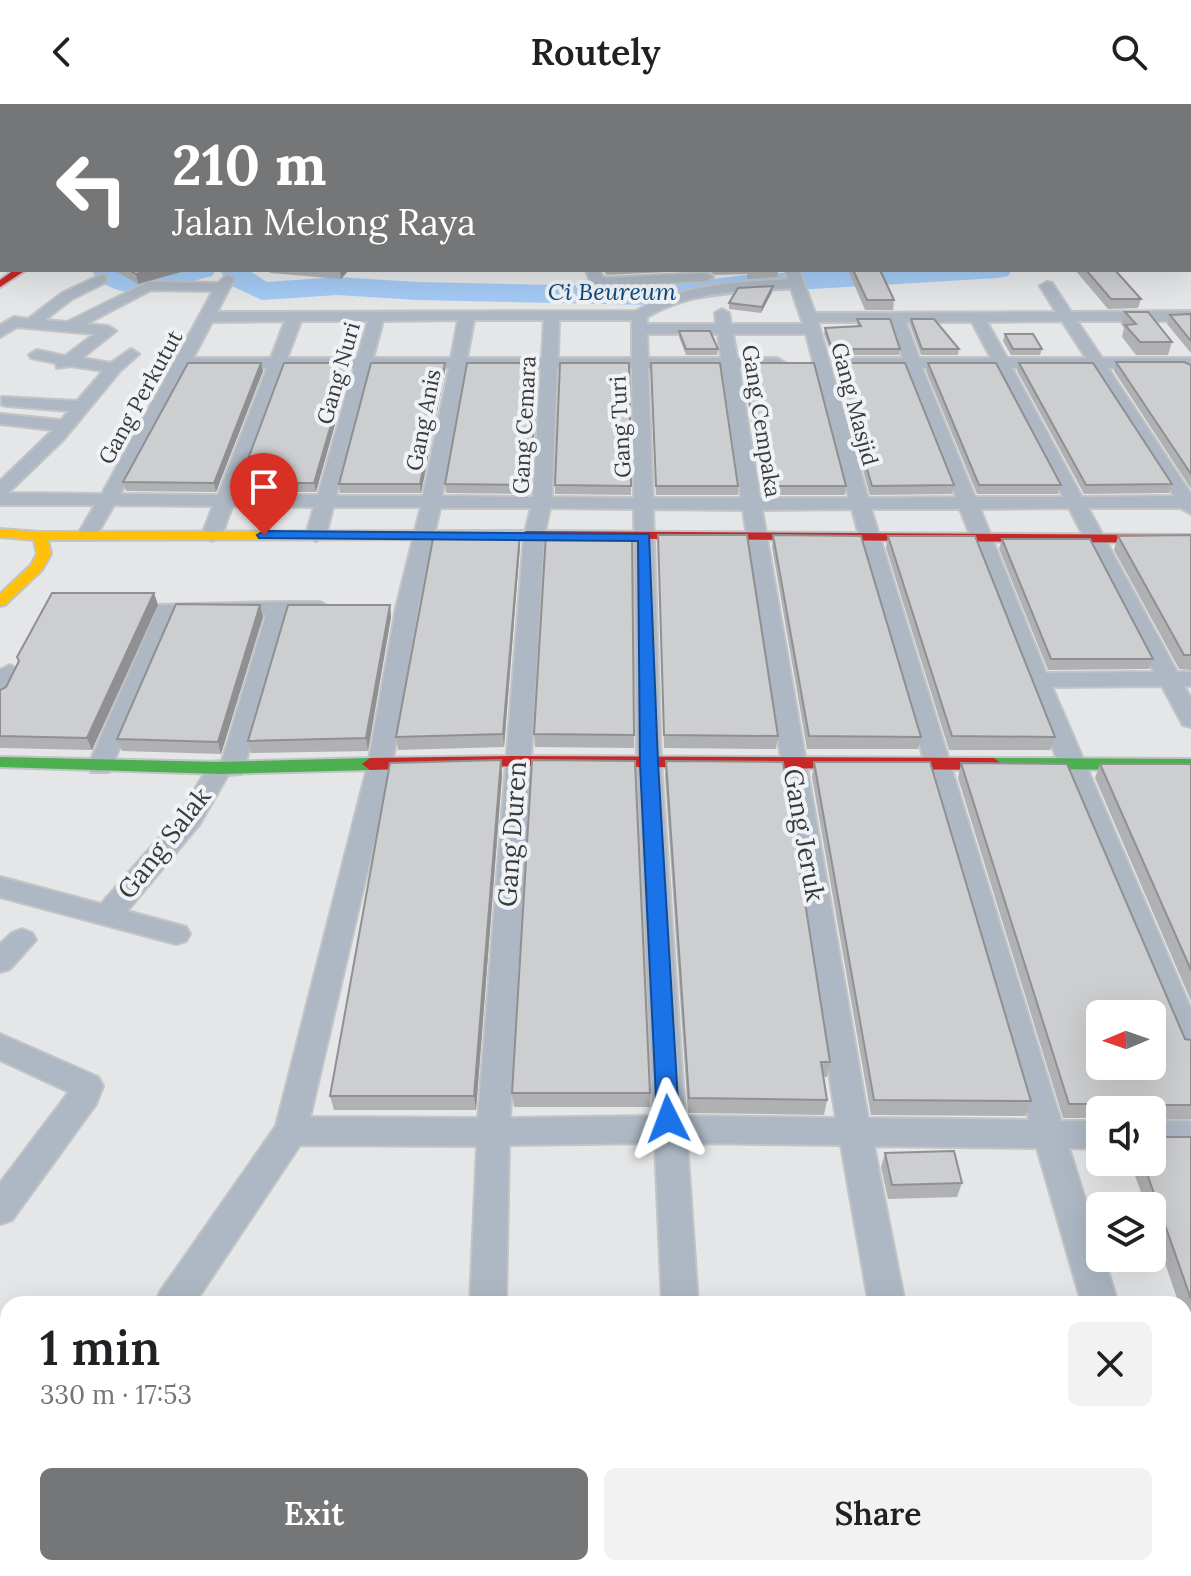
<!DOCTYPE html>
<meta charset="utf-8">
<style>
:root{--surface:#fff;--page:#f2f2f2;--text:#202124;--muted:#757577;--accent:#757678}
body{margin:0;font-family:Lora,serif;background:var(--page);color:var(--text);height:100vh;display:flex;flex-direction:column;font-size:30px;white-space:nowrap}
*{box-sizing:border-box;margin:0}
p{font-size:26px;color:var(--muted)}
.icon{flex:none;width:44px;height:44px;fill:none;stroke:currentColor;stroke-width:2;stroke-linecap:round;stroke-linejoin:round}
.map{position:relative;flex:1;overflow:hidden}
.drawer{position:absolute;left:0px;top:1192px;width:1192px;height:280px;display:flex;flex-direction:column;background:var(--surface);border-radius:24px 24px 0 0;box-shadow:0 8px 32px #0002}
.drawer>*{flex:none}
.top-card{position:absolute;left:0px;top:0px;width:1192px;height:168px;box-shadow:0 8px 32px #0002;background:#757678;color:#fff;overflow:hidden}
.needle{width:52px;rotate:268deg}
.buttons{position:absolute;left:1086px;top:896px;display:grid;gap:16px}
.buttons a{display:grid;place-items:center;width:80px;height:80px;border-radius:12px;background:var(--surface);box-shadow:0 8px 32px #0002;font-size:40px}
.pin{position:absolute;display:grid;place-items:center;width:68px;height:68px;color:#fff;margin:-82px -34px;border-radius:50% 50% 50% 0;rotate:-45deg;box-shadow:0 0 8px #0007}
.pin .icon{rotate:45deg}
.me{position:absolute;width:88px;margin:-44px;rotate:357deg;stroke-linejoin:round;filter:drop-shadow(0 0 6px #0008)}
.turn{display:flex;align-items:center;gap:28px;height:168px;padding:0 40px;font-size:36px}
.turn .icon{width:104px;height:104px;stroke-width:2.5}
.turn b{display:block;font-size:56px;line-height:68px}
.round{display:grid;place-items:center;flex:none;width:84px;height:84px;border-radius:12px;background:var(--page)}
.overview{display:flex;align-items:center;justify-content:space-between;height:136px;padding:0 40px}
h1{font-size:48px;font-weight:600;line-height:60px}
.action{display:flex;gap:16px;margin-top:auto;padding:16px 40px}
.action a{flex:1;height:92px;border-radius:12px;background:var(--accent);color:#fff;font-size:32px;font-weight:600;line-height:92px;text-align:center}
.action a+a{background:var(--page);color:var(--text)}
header{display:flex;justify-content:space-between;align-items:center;height:104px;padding:0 40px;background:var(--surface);font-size:36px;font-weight:600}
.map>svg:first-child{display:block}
</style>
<header><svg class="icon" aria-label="back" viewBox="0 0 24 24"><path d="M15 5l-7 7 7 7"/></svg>Routely<svg class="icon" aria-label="search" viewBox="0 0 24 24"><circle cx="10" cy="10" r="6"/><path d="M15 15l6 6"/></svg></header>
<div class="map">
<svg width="1191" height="1472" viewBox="0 0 1191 1472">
<rect width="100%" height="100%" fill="#e4e6e8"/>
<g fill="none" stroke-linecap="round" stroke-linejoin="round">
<!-- river -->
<g fill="#a4caf4" fill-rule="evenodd">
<rect x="0" y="113" width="2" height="16"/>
<polygon points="1191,152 1191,168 1180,166 1190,166"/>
<path d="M91,166H123L139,172L169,166H216L212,172C174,181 119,207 91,166Z"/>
<polygon points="219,166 248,166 267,178 337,173 417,178 657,183 744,171 843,166 1012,166 1008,172 998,174 744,189 657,201 417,196 337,191 262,196 232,182"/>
</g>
<defs>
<g id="street">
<rect x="0" y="106" width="2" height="8"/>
<rect x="0" y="134" width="2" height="9"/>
<rect x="1190" y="146" width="1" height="8"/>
<rect x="0" y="153" width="2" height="9"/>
<polygon points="586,166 600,166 602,173 607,174 706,169 713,173 706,177 607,182 591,179"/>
<path d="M785,166H799L815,209L1056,208L1040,182L1047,178L1052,179L1071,208L1191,207V217H1077L1102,254H1191V264H1108L1191,390V410L1181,404H1088L1177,568H1191V582H1184L1191,594V623L1183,621L1162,582L1052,583L1191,905V951L1180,948L1176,939L1059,660L960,405H871L1061,1017H1100V1045L1069,1044L1100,1143V1154H1104L1118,1200H1082L1037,1044L874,1042L905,1200H869L841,1041L687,1039L698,1200H662L655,1039L509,1041L506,1200H470L477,1042L300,1041L194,1200H155L160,1188L276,1022L368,661L396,504L421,403H333L326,431L316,437L306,431L314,403L232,402L222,431L212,437L202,431L213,402L114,401L95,434L88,436L78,430L95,401H0V377L53,326L0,320V310L61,316L69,307L8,302L2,301V293L77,297L103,267L71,262L57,264L56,259L31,254L29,251L37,246L65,252L94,230L17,223L0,233V221L14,213L28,215L62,189L101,171L106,172V178L72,195L45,216L67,218L148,178L218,179L227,171L234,175L217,208L636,207C683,180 735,179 788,175ZM791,184L803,220H731L729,209L722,205L715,209L716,220H647V213C691,187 741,187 791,184ZM151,186L213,187L102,390L8,389L64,335L120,267L139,250L131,245L111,259L82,254L116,227L108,222L86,220ZM458,216L451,254H373L383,217ZM474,216H544L542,254H467ZM559,216H632V254H558ZM285,217L271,254H193L212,218ZM301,217H368L357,254H287ZM1062,217L1086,254H1007L987,218ZM818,218H891L903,254H844L836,259L844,264H906L956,393L868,394ZM906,218H972L991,254H919ZM647,230H718L721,254H648ZM733,230H806L849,394H760L739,264H777L785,259L777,254H737ZM188,264H267L218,391L120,390ZM283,264H354L318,391H237ZM370,264H449L423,392H336ZM465,264H541L533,393L442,392ZM557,264H632L634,394L552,393ZM648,264H722L741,394H653ZM922,264H996L1063,393H975ZM1012,264H1092L1174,392L1082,393ZM440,404H531L524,432L478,1014L310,1013L392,661L418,504ZM550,404L634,405L637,659L653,1012L510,1014L544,432ZM1069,404L1154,568L1046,569L980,405ZM653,405L743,406L836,1014L685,1012L661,659ZM852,405L864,450L1029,1016L868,1014L762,406Z"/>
<polygon points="279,498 320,498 331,504 320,510 288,511 244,664 241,670 228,671 199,721 127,807 186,823 190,830 186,837 176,840 0,793 0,773 101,800 181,709 211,658 222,657 266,511 174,511 112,662 109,668 91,668 88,662 159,501"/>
<polygon points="10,561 21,568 8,594 0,596 0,566"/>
<polygon points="22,825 32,829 36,836 10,865 0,868 0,840 12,829"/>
<polygon points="0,930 98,973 103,982 96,1000 12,1116 0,1120 0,1079 69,988 0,956"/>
<rect x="1152" y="1017" width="39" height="28"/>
<polygon points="8,1426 8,1464 20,1464 15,1472 0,1472 0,1429"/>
<polygon points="1184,1445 1191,1448 1191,1472 1160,1472 1158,1464 1184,1464"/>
<polygon points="117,1464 166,1464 170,1472 121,1472"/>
<rect x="457" y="1464" width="42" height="8"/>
<rect x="676" y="1464" width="42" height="8"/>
<polygon points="918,1464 960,1464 961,1472 919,1472"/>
</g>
<g id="fast">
<polygon points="0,653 220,658 370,654 378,660 370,666 220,670 0,663"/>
<polygon points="994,654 1191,655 1191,667 988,664 986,660 988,656"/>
</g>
<polygon id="slow" points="0,425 40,428 526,427 533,431 526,435 48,436 51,450 42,466 5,501 0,502 0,490 31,461 37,450 34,436 0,433"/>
<g id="jam">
<polygon points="14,166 26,166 0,183 0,176"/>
<polygon points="526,427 1191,431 1191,439 521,434 519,431"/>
<polygon points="517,652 994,654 1002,660 994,666 517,662 370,666 362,660 370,654"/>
</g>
</defs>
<!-- street casing -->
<use href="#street" stroke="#c3c4c5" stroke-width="4"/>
<!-- fast casing -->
<use href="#fast" stroke="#c3c4c5" stroke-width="4"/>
<!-- slow casing -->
<use href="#slow" stroke="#c3c4c5" stroke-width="4"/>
<!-- jam casing -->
<use href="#jam" stroke="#c3c4c5" stroke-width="4"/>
<!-- street -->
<use href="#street" fill="#adb8c4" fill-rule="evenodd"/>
<!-- fast -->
<use href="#fast" fill="#4caf50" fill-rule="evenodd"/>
<!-- slow -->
<use href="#slow" fill="#ffc107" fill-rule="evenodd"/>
<!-- jam -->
<use href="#jam" fill="#c62828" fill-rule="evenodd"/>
</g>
<!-- wall -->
<g fill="#b0b1b3">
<polygon points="0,0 1191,0 1191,22 1190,23 1190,2 0,69 0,53 2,53 2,49 0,49 0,11 2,11 2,9 0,9"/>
<polygon points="114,166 188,166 138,180"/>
<polygon points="266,166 349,166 341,175 270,169 269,166"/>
<polygon points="603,166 706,166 607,171"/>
<polygon points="706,166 778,166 778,173 747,175 747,170 715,171"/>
<polygon points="848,166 880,166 894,196 893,206 865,206"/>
<polygon points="1075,166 1115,166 1141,195 1138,204 1108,205"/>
<polygon points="772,188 761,209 729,205 729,199"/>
<polygon points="1125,208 1172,238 1168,251 1136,251 1122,233 1124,224 1121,220"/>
<polygon points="1191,210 1191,249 1167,220 1170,211"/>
<polygon points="857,215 900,245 899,251 832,251 824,230 825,224 857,222"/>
<polygon points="911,215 959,245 958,251 921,251 910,221"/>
<polygon points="679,227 718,245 717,251 686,251 679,233"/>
<polygon points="1005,230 1042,245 1040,251 1011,251 1003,237"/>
<polygon points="1116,258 1191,261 1191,385 1114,267"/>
<polygon points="629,259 631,391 555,390 555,381"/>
<polygon points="743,259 846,382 845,391 763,391 743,267"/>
<polygon points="836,259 954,381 952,390 870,391 835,267"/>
<polygon points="928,259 1061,381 1058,390 977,390 926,267"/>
<polygon points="1019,259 1172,380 1169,389 1084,390 1017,267"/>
<polygon points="263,267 216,388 126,387 123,378"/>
<polygon points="350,267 316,388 241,388 239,379"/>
<polygon points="445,267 421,389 340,389 339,380"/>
<polygon points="538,267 530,390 446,389 445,380"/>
<polygon points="651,267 738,382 738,391 656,391"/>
<polygon points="658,431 778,632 776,645 664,644"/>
<polygon points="773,431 921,633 918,645 807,645 772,443"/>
<polygon points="1191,431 1191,566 1179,565 1114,446 1118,432"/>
<polygon points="888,432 1055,633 1050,646 949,646 886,444"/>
<polygon points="1002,435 1153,555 1149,565 1048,566 999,445"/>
<polygon points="520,442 504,643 398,646 396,633"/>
<polygon points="154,489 158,501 92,646 0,644 0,586"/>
<polygon points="390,501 391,513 368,647 251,649 248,637"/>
<polygon points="263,513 221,650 122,647 117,635"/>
<polygon points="534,630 634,631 634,644 535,643"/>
<polygon points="501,656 502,671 476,1006 334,1006 330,992"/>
<polygon points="666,657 830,958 827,973 824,973 827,996 824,1011 688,1009 665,672"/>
<polygon points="814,658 1031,997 1025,1012 871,1011 812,673"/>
<polygon points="961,659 1185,935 1191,936 1191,1015 1157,1015 1158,1033 1191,1033 1191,1234 1184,1213 1184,1200 1179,1200 1152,1121 1152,1102 1146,1102 1130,1058 1152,1058 1152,1006 1100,1006 1100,1014 1063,1014 958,674"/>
<polygon points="1100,660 1191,660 1191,897 1095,674"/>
<polygon points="512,989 650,989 650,1003 514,1003"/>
<polygon points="885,1049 962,1079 957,1093 888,1095 881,1063"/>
</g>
<!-- shaded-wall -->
<g fill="#909092">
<polygon points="151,166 188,166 138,180 136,170"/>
<polygon points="340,166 349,166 341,175"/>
<polygon points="773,182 772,188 761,209 762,203"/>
<polygon points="261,259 263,267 216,388 214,379"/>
<polygon points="349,259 350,267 316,388 314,379"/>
<polygon points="445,259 445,267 421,389 420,380"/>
<polygon points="538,259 538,267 530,390 530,381"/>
<polygon points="520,429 520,442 504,643 503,630"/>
<polygon points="154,489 158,501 92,646 87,634"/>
<polygon points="260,501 263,513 221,650 218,638"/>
<polygon points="390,501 391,513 368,647 366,634"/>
<polygon points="501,656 502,671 476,1006 474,992"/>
</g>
<!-- building -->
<g fill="#cdced0" stroke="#909092" stroke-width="2" fill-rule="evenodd">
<polygon points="0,0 1191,0 1191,16 1190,16 1190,2 2,2 2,69 0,61 0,53 2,53 0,41 0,11 2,11 2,1"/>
<polygon points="1190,23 1191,25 1190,72"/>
<polygon points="0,71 2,71 2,97 0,95"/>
<polygon points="1190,81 1191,82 1190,118"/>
<polygon points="129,166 151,166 136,170"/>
<polygon points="853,166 880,166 894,196 867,196"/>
<polygon points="1086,166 1115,166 1141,195 1111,195"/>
<polygon points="773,182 762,203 729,199 738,184"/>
<polygon points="1125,208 1148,208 1172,238 1140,238 1125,221 1136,220"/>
<polygon points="1191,210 1191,237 1170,211"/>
<polygon points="857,215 890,215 900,245 832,245 825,224 861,222"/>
<polygon points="911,215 934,215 959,245 922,245"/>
<polygon points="679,227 710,227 718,245 686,245"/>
<polygon points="1005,230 1033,230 1042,245 1013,245"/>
<polygon points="1116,258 1184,258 1191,261 1191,370"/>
<polygon points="188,259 261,259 214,379 123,378"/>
<polygon points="284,259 349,259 314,379 239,379"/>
<polygon points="371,259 445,259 420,380 339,380"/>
<polygon points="467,259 538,259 530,381 445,380"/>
<polygon points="560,259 629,259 631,382 555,381"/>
<polygon points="651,259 720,259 738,382 656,382"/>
<polygon points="743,259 814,259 846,382 763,382"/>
<polygon points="836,259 905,259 954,381 872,382"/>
<polygon points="928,259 996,259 1061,381 979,381"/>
<polygon points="1019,259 1093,259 1172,380 1086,381"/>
<polygon points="434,429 520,429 503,630 396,633"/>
<polygon points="546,430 632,430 634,631 534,630"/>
<polygon points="658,431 747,431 778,632 664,631"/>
<polygon points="773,431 861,432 921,633 809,632"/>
<polygon points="1191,431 1191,551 1184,551 1118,432"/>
<polygon points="888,432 975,432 1055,633 952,632"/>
<polygon points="1002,435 1090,435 1153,555 1051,555"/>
<polygon points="52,489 154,489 87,634 0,632 0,586 6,583 19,557 17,553"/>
<polygon points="176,500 260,501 218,638 117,635"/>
<polygon points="288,501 390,501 366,634 248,637"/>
<polygon points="501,656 474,992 330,992 390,659"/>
<polygon points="532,656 635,657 650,989 512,989"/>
<polygon points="666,657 783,658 830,958 821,958 827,996 689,994"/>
<polygon points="814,658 930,658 1031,997 874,996"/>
<path d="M961,659L1067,660L1185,935L1191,936V1001H1157L1158,1033H1191V1195L1143,1058H1152V1006H1124L1122,1000H1069ZM1100,910H1152V962H1100Z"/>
<polygon points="1100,660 1191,660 1191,866"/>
<polygon points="954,1047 962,1079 892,1081 885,1049"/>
</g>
<!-- route -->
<polygon fill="#1a73e8" stroke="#114b97" stroke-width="2" points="264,427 649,430 658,659 679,1015 676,1022 668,1025 660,1022 657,1015 640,659 638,437 259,434 257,431"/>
<g text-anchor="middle" stroke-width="8" stroke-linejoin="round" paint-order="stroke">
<!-- far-street labels -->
<g font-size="22" fill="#393a3b" stroke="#f0f3f6">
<text transform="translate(338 269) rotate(-74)" y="8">Gang Nuri</text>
<text transform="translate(140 293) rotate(-61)" y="8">Gang Perkutut</text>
<text transform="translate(855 300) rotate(75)" y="8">Gang Masjid</text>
<text transform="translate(423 316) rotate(-79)" y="8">Gang Anis</text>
<text transform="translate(762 317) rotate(81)" y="8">Gang Cempaka</text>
<text transform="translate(524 321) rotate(-87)" y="8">Gang Cemara</text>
<text transform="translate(620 323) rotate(-93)" y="8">Gang Turi</text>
</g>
<!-- far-water labels -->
<g font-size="24" font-style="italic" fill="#11497e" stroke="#f0f3f6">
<text x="612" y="196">Ci Beureum</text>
</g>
<!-- street labels -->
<g font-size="26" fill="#393a3b" stroke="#f0f3f6">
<text transform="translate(512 730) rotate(-86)" y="9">Gang Duren</text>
<text transform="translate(804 731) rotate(80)" y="9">Gang Jeruk</text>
<text transform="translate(164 739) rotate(-52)" y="9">Gang Salak</text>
</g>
</g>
</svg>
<div class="buttons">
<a><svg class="needle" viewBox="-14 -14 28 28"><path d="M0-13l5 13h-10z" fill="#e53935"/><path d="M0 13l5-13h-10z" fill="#757577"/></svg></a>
<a><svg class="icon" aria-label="sound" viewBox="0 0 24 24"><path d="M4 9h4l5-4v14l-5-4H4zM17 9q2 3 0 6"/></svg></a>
<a><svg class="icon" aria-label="layers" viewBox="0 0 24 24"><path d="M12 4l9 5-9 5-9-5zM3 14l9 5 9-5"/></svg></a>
</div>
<div class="pin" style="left:264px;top:431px;background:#d93025"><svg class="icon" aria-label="arrive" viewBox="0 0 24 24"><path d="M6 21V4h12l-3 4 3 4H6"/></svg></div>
<svg class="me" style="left:668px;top:1015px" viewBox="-20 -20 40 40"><path d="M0-17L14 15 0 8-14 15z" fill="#1a73e8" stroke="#fff" stroke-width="4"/></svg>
<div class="top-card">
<div class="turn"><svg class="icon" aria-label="left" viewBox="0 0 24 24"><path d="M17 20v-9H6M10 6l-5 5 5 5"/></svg><div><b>210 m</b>Jalan Melong Raya</div></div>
</div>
<section class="drawer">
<div class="overview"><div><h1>1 min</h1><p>330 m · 17:53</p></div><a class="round"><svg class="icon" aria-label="close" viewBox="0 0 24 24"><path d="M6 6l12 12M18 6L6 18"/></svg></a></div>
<div class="action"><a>Exit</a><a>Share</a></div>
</section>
</div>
